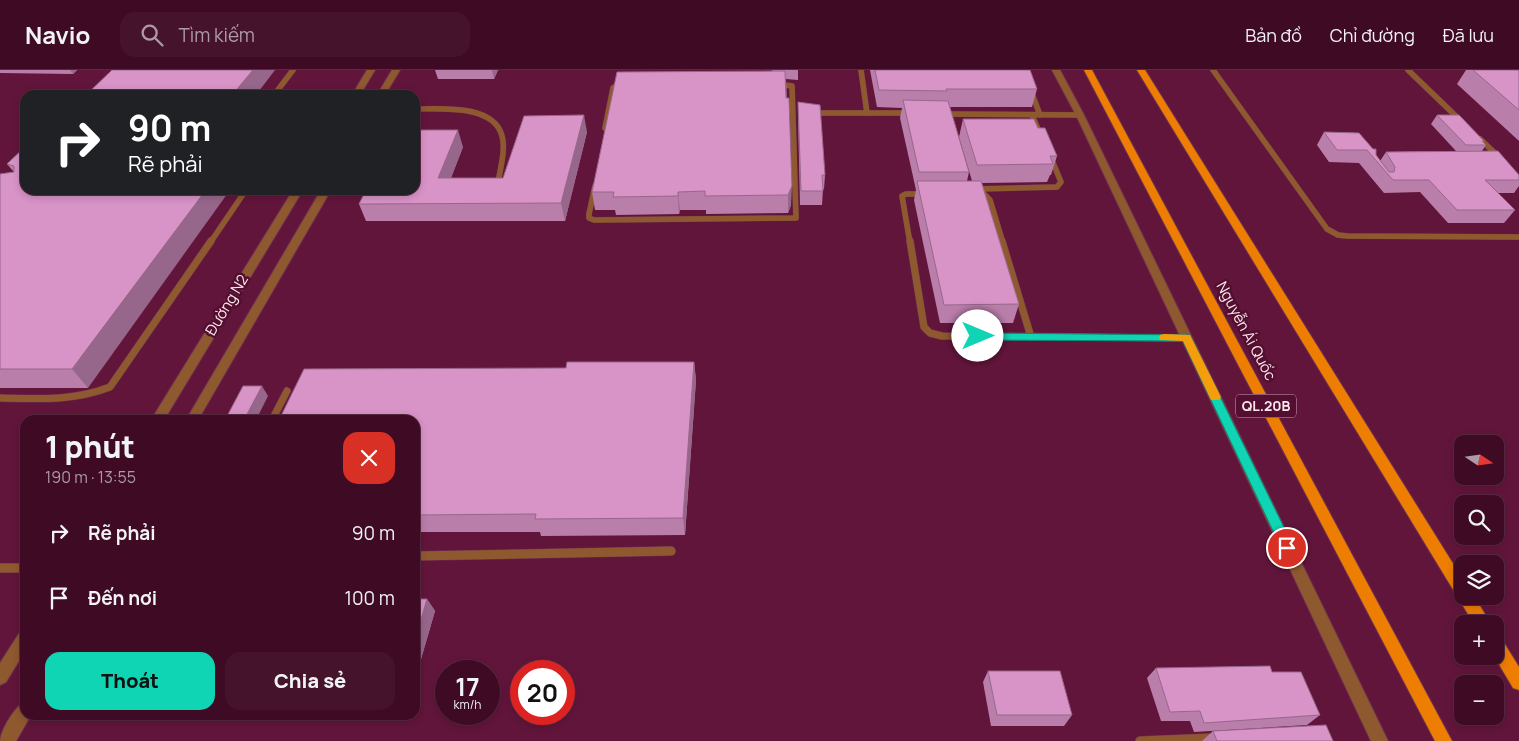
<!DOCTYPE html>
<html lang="vi">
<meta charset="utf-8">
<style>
:root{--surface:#3f0a24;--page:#46132c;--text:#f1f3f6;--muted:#ad9aa6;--line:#582b41;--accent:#10d5b4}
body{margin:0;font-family:Manrope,sans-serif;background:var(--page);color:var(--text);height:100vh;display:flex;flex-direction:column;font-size:19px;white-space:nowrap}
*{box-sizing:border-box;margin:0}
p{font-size:16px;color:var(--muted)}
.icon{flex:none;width:28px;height:28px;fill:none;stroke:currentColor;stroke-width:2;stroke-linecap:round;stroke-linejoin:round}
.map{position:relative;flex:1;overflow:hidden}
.sheet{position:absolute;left:20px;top:345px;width:400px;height:305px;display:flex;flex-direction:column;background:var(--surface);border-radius:15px;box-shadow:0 2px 8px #0003,0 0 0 1px var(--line)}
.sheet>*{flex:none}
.guide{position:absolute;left:20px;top:20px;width:400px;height:105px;border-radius:15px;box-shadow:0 2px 8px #0003,0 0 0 1px var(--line);background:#202124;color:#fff;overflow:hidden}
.needle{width:32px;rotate:103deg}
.buttons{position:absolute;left:1454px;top:365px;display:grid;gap:10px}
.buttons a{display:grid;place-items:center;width:50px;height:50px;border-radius:10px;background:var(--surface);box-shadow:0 2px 8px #0003,0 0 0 1px var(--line);font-size:25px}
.speed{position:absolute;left:435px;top:590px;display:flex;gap:10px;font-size:25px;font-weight:700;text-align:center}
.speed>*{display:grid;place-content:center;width:65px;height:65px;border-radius:50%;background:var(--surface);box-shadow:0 2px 8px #0003,0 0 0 1px var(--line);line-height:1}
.speed small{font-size:12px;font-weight:400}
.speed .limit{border:8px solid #d22;background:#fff;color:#111}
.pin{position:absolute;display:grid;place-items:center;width:42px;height:42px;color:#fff;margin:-21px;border:2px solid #fff;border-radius:50%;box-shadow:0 1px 5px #0007}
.me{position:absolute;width:55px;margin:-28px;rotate:90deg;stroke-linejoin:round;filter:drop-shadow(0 0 4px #0008)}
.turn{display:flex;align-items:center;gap:18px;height:105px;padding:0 25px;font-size:22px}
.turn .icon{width:65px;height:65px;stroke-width:2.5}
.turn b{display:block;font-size:35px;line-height:42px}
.round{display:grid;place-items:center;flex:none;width:52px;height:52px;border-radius:15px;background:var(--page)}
.overview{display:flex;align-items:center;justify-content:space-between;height:85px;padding:0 25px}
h1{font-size:30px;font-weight:800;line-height:38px}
.action{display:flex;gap:10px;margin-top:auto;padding:10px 25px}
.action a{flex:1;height:58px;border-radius:15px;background:var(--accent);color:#111;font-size:20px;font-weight:800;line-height:58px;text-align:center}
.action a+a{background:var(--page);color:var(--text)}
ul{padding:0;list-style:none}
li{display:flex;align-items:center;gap:15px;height:65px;padding:0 25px}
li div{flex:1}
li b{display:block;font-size:19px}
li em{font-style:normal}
header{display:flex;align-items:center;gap:30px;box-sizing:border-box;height:70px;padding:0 25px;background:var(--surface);border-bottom:1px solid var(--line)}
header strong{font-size:24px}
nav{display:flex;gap:28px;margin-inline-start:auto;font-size:18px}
.search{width:350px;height:45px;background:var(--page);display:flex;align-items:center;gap:12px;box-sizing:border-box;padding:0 18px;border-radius:15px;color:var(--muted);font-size:19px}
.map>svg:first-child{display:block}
</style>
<header>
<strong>Navio</strong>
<div class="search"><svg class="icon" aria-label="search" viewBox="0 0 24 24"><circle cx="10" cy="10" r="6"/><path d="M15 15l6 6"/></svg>Tìm kiếm</div>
<nav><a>Bản đồ</a><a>Chỉ đường</a><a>Đã lưu</a></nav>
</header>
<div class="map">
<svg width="1519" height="671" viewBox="0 0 1519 671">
<rect width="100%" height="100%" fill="#540e30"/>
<!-- built -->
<path fill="#62153b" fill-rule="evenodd" d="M0,0H1519V671H0ZM25,25H415V120H25ZM25,350H415V645H25ZM1462,374H1495V406H1462ZM1462,434H1495V466H1462ZM1462,494H1495V526H1462ZM1462,554H1495V586H1462ZM446,601H489V644H446ZM521,601H564V644H521ZM1462,614H1495V646H1462Z"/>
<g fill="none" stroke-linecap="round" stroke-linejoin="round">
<defs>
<g id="service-far2">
<polyline points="861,0 867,43"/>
<polyline points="1213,0 1327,159 1338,165 1347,166 1519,167"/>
<polyline points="1408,0 1461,51"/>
<polyline points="1031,21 1040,45"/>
<polyline points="274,25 293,0"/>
<path d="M415,39C440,39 494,34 502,66C506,80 500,99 498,113"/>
<polyline points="812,43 911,43"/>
<polyline points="942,44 1080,45"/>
<polyline points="1032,45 1041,66"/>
<polyline points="605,58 613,18 617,15 622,15"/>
<polyline points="1480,69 1499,87"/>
<polyline points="595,116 589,144 589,148 594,150 796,148 792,16 776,14"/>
<polyline points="976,119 1057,117 1061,112 1051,88"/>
<polyline points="977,124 984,124 990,130 1003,173"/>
<polyline points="210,173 246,120"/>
<polyline points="910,173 902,126 906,124 923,124"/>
</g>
<g id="service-far1">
<polyline points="910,171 924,257 930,263 942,266 1187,268"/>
<polyline points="1002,171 1031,267"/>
<path d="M0,328C38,329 74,331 110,317L211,171"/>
<polyline points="272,350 287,321"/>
</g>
<g id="service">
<polyline points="415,486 671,481"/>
<polyline points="0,498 25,498"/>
<polyline points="1140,671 1212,668"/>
</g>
<g id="minor">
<polygon points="367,0 375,0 360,25 352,25"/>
<polygon points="392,0 400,0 385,25 377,25"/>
<polygon points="1052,0 1060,0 1084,45 1388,671 1371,671 1076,45"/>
<polygon points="293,120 303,120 164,350 151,350"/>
<polygon points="321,120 331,120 198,350 186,350"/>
<polygon points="25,560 25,581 6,612 0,615 0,593 20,562"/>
<path d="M25,632V645H31L16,671H0C1,660 15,636 25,632Z"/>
</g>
<g id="primary">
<polygon points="1084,0 1092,0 1452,671 1435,671"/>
<polygon points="1137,0 1145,0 1462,508 1462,526 1474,526 1491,554 1474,554"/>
<polygon points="1495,566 1501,568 1519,597 1519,620 1513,618 1494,586"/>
</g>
</defs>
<!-- service-far2 casing -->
<use href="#service-far2" stroke="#6f314f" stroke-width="6"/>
<!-- service-far1 casing -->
<use href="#service-far1" stroke="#6f314f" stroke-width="8"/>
<!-- service casing -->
<use href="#service" stroke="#6f314f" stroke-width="10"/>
<!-- minor casing -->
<use href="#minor" stroke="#6f314f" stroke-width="2"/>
<!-- primary casing -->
<use href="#primary" stroke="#6f314f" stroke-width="2"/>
<!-- service-far2 -->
<use href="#service-far2" stroke="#8f5930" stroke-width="5.5"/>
<!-- service-far1 -->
<use href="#service-far1" stroke="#8f5930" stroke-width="7"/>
<!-- service -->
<use href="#service" stroke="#8f5930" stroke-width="9"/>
<!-- minor -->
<use href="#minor" fill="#8f5930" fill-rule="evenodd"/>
<!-- primary -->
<use href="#primary" fill="#ee7e02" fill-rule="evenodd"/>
</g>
<!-- wall -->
<g fill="#ba7eab">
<polygon points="0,0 77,0 73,4 0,3"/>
<polygon points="435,0 498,0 494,9 438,9"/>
<polygon points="772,0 798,0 798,10 786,9 791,135 788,143 706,144 706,140 680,140 679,144 616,145 615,140 595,140 592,122 772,1"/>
<polygon points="870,0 1030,0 1037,19 1032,37 950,37 969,102 967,111 972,111 959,67 963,49 1038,58 1057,86 1051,105 1050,105 1047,112 982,113 1019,234 1013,253 940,253 914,130 916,120 900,48 902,38 877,37"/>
<polygon points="1466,0 1519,0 1519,71 1457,14"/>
<polygon points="798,32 825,105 824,119 823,119 822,135 800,135 798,45"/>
<polygon points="1437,45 1484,71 1483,72 1486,75 1482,81 1519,105 1519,116 1514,123 1498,123 1515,140 1504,153 1448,153 1420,122 1384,123 1359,93 1329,92 1317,75 1324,62 1359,63 1380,91 1386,82 1456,81 1431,54"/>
<polygon points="587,62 565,151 366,151 359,134 463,77 451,108 503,108"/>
<polygon points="25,77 88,318 0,318 0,104 14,102 7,94"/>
<polygon points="694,292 696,310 685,465 541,466 540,462 415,462 415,350 566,298"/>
<polygon points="415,529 427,529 435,541 419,596 415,596"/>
<polygon points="1156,598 1272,602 1320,645 1307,655 1194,662 1190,651 1161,651 1147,608"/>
<polygon points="988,601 1072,645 1064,656 991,656 983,612"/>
<polygon points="1213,661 1333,671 1202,671"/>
</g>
<!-- shaded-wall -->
<g fill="#97678b">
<polygon points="70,0 77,0 73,4"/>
<polygon points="253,0 275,0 256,25 234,25 233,24"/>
<polygon points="492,0 498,0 494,9"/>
<polygon points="584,45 587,62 565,151 561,133"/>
<polygon points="458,60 463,77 444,125 438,108"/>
<polygon points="792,116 791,135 788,143 788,125"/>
<polygon points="206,120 230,120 88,318 72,299"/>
<polygon points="678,122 680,140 679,144 678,126"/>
<polygon points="694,292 696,310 685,465 683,448"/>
<polygon points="262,316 268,326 256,350 244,350"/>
<polygon points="427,529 435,541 419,596 415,590 415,570"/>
</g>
<!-- building -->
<g fill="#d893c7" stroke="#97678b">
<polygon points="112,0 253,0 233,24 237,24 237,25 86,25"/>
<polygon points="875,0 1030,0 1037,19 946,19 947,21 879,20"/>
<polygon points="1473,0 1519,0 1519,40"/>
<polygon points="785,1 786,28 789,28 792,116 788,125 705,126 705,121 678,122 678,126 613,127 614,122 592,122 617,2"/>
<polygon points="903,30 948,31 969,102 919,102"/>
<polygon points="798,32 820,35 825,105 822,105 823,121 801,121"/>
<polygon points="584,45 561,133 359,134 366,120 415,120 415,60 458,60 438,108 503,108 524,46"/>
<polygon points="1437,45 1459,45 1484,71 1482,71 1486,75 1466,75"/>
<polygon points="963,49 1034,49 1038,58 1045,58 1057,86 1050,86 1053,94 977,95"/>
<polygon points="1324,62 1359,63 1373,79 1376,79 1376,85 1389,102 1394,102 1395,97 1386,82 1498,81 1519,105 1519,110 1485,110 1515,140 1457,140 1429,110 1393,110 1367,80 1337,80"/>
<polygon points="25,77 25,120 206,120 72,299 0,299 0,104 14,102 14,96 7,94"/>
<polygon points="917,111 981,111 1019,234 944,235"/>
<polygon points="567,292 694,292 683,448 535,449 536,444 415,445 415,350 279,350 304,299 566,298"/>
<polygon points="243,316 262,316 244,350 225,350"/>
<polygon points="415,529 427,529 415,570"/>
<polygon points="1270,596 1272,602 1301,602 1320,645 1204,653 1200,641 1170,642 1156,598"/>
<polygon points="988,601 1060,601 1072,645 997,645"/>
<polygon points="1326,655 1333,671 1217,671 1213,661"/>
</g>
<!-- route -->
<polygon fill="#10d5b4" stroke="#0a8a75" points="978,263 1190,265 1294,478 1292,482 1287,484 1283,482 1183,271 978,270 973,266"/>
<!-- slow -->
<polygon fill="#f59e0b" points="1164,264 1190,265 1221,327 1219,330 1211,330 1183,271 1160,270 1159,267 1160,265"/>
<g text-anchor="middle" stroke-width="5" stroke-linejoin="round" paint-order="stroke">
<!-- shield labels -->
<rect fill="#540e30" stroke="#caa7b6" stroke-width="1" x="1236" y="324.5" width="60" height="23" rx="4"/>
<g font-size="14" font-weight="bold" fill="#fce9ef">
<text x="1266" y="341">QL.20B</text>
</g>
<!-- street labels -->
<g font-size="15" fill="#fce9ef" stroke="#540e30">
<text transform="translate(227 235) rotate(-59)" y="5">Đường N2</text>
<text transform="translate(1246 261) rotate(62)" y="5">Nguyễn Ái Quốc</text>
</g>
</g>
</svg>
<div class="buttons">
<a><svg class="needle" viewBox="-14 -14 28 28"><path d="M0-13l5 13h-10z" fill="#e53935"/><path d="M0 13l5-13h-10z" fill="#ad9aa6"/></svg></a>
<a><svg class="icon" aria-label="search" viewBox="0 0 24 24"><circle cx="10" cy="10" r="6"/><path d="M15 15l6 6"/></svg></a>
<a><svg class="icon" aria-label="layers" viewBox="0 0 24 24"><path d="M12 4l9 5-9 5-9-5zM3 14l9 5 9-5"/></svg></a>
<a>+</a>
<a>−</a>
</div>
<div class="speed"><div>17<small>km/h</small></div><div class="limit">20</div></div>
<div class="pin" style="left:1287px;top:478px;background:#d93025"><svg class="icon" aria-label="arrive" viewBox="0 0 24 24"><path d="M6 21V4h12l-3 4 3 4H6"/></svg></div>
<svg class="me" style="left:978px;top:266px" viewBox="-20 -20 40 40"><circle r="19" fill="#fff"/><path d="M0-13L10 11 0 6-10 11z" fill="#10d5b4"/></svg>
<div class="guide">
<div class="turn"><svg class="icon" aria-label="right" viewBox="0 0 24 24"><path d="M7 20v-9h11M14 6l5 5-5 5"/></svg><div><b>90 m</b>Rẽ phải</div></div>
</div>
<section class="sheet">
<div class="overview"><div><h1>1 phút</h1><p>190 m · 13:55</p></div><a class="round" style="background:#d93025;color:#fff"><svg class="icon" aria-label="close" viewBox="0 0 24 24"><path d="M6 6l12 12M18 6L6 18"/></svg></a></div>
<ul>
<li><svg class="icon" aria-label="right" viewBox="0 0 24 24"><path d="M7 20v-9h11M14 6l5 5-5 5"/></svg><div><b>Rẽ phải</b></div><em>90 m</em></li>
<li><svg class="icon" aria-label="arrive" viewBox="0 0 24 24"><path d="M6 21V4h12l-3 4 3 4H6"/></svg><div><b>Đến nơi</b></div><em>100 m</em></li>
</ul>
<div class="action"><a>Thoát</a><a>Chia sẻ</a></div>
</section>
</div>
